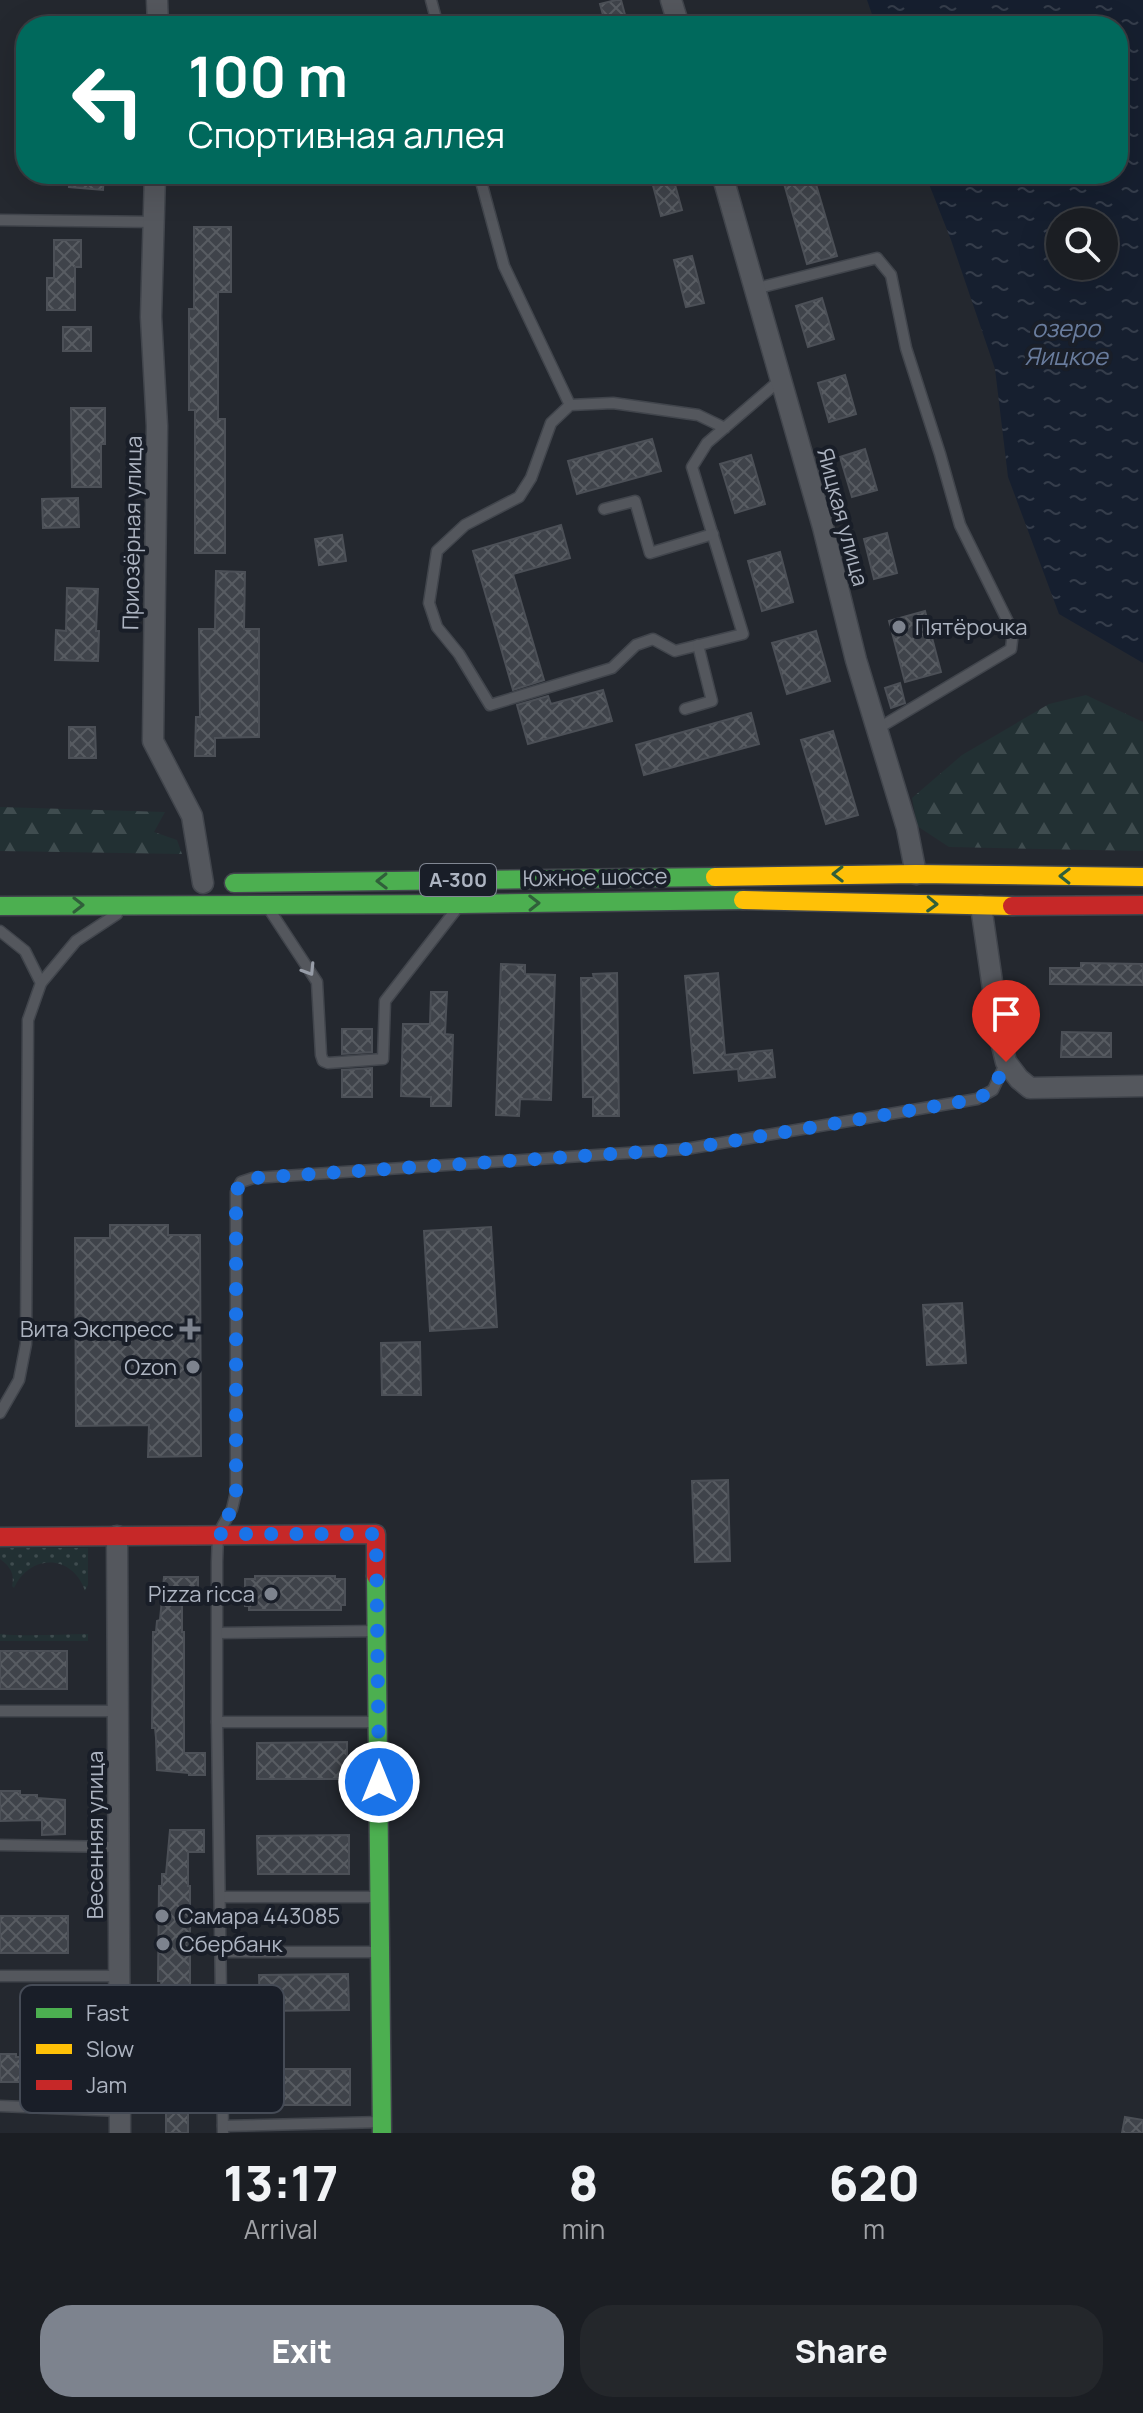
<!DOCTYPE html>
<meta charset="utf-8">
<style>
:root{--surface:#1b1e23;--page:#24272b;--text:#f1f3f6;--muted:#a0a2a6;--line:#393c41;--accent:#7d838e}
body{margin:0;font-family:Manrope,sans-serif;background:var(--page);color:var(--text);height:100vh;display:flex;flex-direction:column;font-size:30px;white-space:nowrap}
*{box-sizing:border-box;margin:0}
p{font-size:26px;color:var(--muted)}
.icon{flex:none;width:44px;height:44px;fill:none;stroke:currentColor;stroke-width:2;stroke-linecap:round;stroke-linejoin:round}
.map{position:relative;height:2133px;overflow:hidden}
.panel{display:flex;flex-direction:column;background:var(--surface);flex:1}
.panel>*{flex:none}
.top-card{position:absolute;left:16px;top:16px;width:1112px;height:168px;border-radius:32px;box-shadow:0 8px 32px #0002,0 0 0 2px var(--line);background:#00695c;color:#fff;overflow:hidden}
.fabs{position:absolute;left:1046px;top:208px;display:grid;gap:16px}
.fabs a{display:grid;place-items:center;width:72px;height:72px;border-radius:50%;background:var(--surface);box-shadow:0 8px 32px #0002,0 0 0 2px var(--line);font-size:40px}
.pin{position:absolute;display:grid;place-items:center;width:68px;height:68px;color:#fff;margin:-82px -34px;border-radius:50% 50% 50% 0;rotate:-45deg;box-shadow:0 0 8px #0007}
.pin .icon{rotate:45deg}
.me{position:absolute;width:88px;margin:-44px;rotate:0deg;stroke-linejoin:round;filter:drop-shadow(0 0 6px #0008)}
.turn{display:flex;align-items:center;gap:28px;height:168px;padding:0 40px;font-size:36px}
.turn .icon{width:104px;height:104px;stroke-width:2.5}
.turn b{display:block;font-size:56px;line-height:68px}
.eta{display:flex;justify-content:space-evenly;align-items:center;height:136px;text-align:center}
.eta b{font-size:48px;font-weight:800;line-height:56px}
.action{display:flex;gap:16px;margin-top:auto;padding:16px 40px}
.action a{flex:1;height:92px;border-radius:32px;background:var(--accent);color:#fff;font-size:32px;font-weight:800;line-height:92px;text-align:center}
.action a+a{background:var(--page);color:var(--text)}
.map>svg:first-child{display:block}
</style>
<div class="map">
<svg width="1143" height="2133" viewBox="0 0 1143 2133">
<defs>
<pattern id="grass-dots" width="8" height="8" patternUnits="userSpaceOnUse" patternTransform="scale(2)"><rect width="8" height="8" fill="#223033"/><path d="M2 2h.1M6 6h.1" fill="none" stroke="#3f4c4f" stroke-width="1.8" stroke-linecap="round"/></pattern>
<pattern id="forest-firs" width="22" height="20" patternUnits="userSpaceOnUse" patternTransform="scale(2)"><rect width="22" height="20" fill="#223033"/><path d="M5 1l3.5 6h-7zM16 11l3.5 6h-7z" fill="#3f4c4f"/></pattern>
<pattern id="water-ripples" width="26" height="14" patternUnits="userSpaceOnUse" patternTransform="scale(2)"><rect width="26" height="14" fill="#161f2f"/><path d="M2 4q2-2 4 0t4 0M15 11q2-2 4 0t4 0" fill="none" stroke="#353d4b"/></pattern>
<pattern id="building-cross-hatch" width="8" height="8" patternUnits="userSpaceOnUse" patternTransform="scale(2)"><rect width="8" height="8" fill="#3f434a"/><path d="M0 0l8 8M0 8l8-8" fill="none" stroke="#585c62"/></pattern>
</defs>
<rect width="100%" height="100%" fill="#24282f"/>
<!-- grass -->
<g fill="url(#grass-dots)">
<path d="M0,1548H88V1585L85,1591C73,1554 30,1553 14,1588L12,1586C15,1574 10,1566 0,1559Z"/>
<path d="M0,1634C30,1637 58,1634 88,1634V1641H0Z"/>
</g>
<!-- forest -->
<g fill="url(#forest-firs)">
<polygon points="1086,695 1143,722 1143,851 949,847 917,826 912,798 962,755 1049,704"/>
<polygon points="0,807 165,812 154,832 177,840 182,854 0,851"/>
</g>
<!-- water -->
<path fill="url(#water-ripples)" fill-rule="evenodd" d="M867,0H1143V663L1059,614L1008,477L995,369L951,240L925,174H1118V26H876ZM1060,222H1104V266H1060Z"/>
<!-- building -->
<g fill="url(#building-cross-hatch)" stroke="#4c5057" stroke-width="2">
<polygon points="616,0 621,0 628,26 606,26 600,4"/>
<polygon points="70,174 104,174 103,190 69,187"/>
<polygon points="650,174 672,174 682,210 661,216"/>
<polygon points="805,174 813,174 837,256 807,264 783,180"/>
<polygon points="194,227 231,227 231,292 218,292 218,419 225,419 225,553 195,553 195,410 189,410 189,309 194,309"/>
<polygon points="54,240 81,240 81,267 75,267 75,310 47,310 47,278 54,278"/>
<polygon points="692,256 704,303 686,307 674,260"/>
<polygon points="822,298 834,339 808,347 796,306"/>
<rect x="63" y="327" width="28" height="24"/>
<polygon points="845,375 856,414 829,422 818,383"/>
<polygon points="71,408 105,408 105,444 101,444 101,487 72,487"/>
<polygon points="652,439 661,471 577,494 568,461"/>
<polygon points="865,449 877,490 852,497 840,457"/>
<polygon points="751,455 765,504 735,513 720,464"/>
<polygon points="78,498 79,527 43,528 42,499"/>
<polygon points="561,525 570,558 513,574 544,680 513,690 473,551"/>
<polygon points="887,533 897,573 874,579 864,539"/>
<polygon points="342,535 346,561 319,565 315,539"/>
<polygon points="780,552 793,602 762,611 748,561"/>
<polygon points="216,571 245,572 244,629 259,629 259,737 215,738 215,756 195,756 196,717 200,717 199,629 215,629"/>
<polygon points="67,588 98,589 96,631 99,631 98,661 55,660 56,630 66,631"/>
<polygon points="925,611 941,672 905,682 889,621"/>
<polygon points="816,631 830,681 787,694 772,643"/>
<polygon points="900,683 905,703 891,708 885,688"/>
<polygon points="603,690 612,721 528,744 517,705 548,696 551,704"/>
<polygon points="751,713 759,744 644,775 636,745"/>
<polygon points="69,727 95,727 96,758 69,758"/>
<polygon points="833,731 858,815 826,824 801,740"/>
<polygon points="1081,963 1143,964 1143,985 1050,984 1050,968 1081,968"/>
<polygon points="501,964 525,965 525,974 555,975 551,1100 520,1099 519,1116 496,1115"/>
<polygon points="617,973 619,1116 593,1116 593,1097 583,1097 581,978 594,978 593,974"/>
<polygon points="718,973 725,1055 772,1050 775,1077 739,1081 738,1069 694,1073 685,976"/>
<polygon points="431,992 447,992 445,1034 453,1035 451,1106 431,1106 431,1097 401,1096 403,1024 430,1024"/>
<polygon points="342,1029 372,1029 372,1052 342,1054"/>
<polygon points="1062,1032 1111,1033 1111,1057 1061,1057"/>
<polygon points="372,1068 372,1097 342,1097 342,1070"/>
<polygon points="110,1225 168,1225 168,1235 200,1235 201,1456 148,1457 149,1425 76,1426 75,1238 110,1238"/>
<polygon points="491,1227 497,1327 430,1331 424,1231"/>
<polygon points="962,1303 966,1363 927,1365 923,1305"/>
<polygon points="420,1342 421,1395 382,1395 381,1343"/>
<polygon points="728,1480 730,1561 695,1562 692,1481"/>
<polygon points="255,1576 335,1576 335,1579 345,1579 345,1605 341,1605 341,1610 249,1610 249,1606 245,1606 245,1579 255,1579"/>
<polygon points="164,1577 198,1577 198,1599 182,1599 182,1632 184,1632 184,1753 205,1753 205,1775 189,1775 189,1773 157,1770 156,1738 155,1728 152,1728 153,1632 156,1632 157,1621 160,1620"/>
<rect x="0" y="1651" width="67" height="38"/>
<polygon points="347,1742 347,1779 257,1779 257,1743"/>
<polygon points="0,1791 20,1791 20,1795 37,1795 37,1798 65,1800 65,1834 42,1835 42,1820 0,1821"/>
<polygon points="170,1830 204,1830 204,1852 188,1852 188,1886 190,1886 190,2007 211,2007 211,2029 195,2029 195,2026 163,2024 162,1991 161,1981 158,1981 159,1886 162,1886 162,1874 166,1874"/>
<polygon points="349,1835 349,1874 258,1874 257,1836"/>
<rect x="0" y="1916" width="68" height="37"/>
<polygon points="348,1974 349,2010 260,2011 259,1975"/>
<polygon points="0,2054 16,2054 16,2057 32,2057 32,2060 61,2062 61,2096 38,2096 38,2082 0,2082"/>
<rect x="261" y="2069" width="89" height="36"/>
<polygon points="205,2082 205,2105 188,2105 188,2133 166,2133 166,2112 169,2112 171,2083"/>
<polygon points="1125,2117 1143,2120 1143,2133 1122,2133"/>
</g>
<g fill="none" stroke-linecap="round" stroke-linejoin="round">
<defs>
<g id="lane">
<polyline points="431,0 438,26"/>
<polyline points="479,174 504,266 570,405"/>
<polyline points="0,220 154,222"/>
<polyline points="754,289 877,258 891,275 906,348 940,454 960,525 1013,632 1011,649 877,729"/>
<polyline points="725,428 698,415 613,403 570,405 551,423 531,478 519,497 465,525 437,551 429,603 437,627 459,654 490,705 612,668 636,645 653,639 675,651 743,634 692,467 707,443 780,380"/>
<polyline points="604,509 635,501 650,553 713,534"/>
<polyline points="685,709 712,701 698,645"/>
<polyline points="269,909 317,982 321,1055 323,1061 328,1063 383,1059 385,1001 455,911"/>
<polyline points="0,931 25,951 41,983"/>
<polyline points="0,1413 19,1380 26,1344 28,1020 41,983 76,941 117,914"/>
<polyline points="218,1633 376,1631"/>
<polyline points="0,1711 118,1711"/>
<polyline points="217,1722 375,1722"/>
<polyline points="0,1845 118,1847"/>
<polyline points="220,1897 378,1897"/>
<polyline points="220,1952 378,1952"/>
<polyline points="0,1976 120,1976"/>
<polyline points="0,2106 120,2111"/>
<polyline points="223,2126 381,2122"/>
<polyline points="223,2133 217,1722 217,1562 218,1534 232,1509 236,1492 236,1192 241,1182 253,1178 686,1149 977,1099 993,1090 1006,1062"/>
</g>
<g id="street">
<polyline points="157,0 158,26"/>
<polyline points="671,0 679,26"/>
<polyline points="155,174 151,317 157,426 153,741 192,816 203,883"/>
<polyline points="722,174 823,527 856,660 907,828 916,874"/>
<polyline points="981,906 1000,1037 1006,1062 1019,1079 1030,1088 1143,1086"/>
<polyline points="117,1536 120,2133"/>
</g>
<g id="fast">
<polyline points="234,883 715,877"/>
<polyline points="0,906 461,904 743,900"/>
<polyline points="376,1576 382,2133"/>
</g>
<g id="slow">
<polyline points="715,877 916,874 1143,877"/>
<polyline points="743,900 1012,906"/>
</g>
<g id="jam">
<polyline points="1012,906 1143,905"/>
<polyline points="0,1537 376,1534 376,1576"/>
</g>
</defs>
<!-- lane casing -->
<use href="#lane" stroke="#41454c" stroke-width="13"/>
<!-- street casing -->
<use href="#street" stroke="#41454c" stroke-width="23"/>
<!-- fast casing -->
<use href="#fast" stroke="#41454c" stroke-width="21"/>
<!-- slow casing -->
<use href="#slow" stroke="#41454c" stroke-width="21"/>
<!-- jam casing -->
<use href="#jam" stroke="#41454c" stroke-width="21"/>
<!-- lane -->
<use href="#lane" stroke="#54575d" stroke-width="10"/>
<!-- street -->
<use href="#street" stroke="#54575d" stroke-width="20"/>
<!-- fast -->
<use href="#fast" stroke="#4caf50" stroke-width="18"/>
<!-- slow -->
<use href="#slow" stroke="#ffc107" stroke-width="18"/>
<!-- jam -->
<use href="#jam" stroke="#c62828" stroke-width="18"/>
</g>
<!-- one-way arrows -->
<defs><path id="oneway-chevron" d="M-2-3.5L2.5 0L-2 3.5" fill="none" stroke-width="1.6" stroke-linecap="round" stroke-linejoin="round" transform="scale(2)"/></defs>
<g stroke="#305f3a">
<use href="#oneway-chevron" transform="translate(838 874) rotate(179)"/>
<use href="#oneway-chevron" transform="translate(1065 876) rotate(-179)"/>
<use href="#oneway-chevron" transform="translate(382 881) rotate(179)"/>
<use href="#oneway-chevron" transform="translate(534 903) rotate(-1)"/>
<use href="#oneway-chevron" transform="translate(932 904) rotate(2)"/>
<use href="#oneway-chevron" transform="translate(78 905)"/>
</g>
<use stroke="#979da8" href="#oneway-chevron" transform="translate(309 970) rotate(58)"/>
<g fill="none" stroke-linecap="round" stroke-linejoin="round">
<!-- route -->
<polyline stroke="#1a73e8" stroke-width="14" stroke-dasharray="0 25.2" points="379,1782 376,1534 218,1534 232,1509 236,1492 236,1192 241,1182 253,1178 686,1149 977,1099 993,1090 1006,1062"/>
</g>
<!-- markers -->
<g fill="#7d838e" stroke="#191e28" stroke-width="3">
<circle cx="899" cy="627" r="8"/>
<path d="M186 1317h8v8h8v8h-8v8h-8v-8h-8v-8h8z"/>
<circle cx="193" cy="1367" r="8"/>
<circle cx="271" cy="1594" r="8"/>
<circle cx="162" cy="1916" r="8"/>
<circle cx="163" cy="1944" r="8"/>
</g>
<g text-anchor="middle" stroke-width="8" stroke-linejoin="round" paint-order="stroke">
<!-- shield labels -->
<rect fill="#191e28" stroke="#818793" stroke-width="2" x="420" y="864" width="76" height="32" rx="6"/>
<g font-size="20" font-weight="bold" fill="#adb4c1">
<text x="458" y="887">А-300</text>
</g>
<!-- street labels -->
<g font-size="22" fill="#adb4c1" stroke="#191e28">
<text transform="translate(843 517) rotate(75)" y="8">Яицкая улица</text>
<text transform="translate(132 533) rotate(-89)" y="8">Приозёрная улица</text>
<text transform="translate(595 877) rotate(-1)" y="8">Южное шоссе</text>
<text transform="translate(95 1835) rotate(-90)" y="8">Весенняя улица</text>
</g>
<!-- poi labels -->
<g font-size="22" fill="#adb4c1" stroke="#191e28" text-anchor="start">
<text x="915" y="635">Пятёрочка</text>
<text x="174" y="1337" text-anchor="end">Вита Экспресс</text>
<text x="177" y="1375" text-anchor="end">Ozon</text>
<text x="255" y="1602" text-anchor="end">Pizza ricca</text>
<text x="178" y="1924">Самара 443085</text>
<text x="179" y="1952">Сбербанк</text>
</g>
<!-- water labels -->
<g font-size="24" font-style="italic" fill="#697c9d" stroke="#191e28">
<text x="1066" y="337">озеро<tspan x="1066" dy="28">Яицкое</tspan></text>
</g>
</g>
<!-- legend -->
<rect x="20" y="1985" width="264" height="128" rx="12" fill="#191e28" stroke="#454b56" stroke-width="2"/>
<rect x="36" y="2008" width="36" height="10" fill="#4caf50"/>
<rect x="36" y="2044" width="36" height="10" fill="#ffc107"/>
<rect x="36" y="2080" width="36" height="10" fill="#c62828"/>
<g font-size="22" fill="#adb4c1">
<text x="86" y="2021">Fast</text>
<text x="86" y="2057">Slow</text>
<text x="86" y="2093">Jam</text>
</g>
</svg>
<div class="fabs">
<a><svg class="icon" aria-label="search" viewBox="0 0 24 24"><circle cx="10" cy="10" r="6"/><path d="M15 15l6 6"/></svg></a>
</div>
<div class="pin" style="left:1006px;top:1062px;background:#d93025"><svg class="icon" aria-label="arrive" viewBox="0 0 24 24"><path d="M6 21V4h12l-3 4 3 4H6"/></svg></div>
<svg class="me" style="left:379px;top:1782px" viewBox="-20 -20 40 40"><circle r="17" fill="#1a73e8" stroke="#fff" stroke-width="3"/><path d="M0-11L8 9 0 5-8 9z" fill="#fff"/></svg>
<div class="top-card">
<div class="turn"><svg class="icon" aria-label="left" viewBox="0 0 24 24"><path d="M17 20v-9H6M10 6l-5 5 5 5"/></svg><div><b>100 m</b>Спортивная аллея</div></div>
</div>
</div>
<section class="panel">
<div class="eta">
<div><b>13:17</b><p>Arrival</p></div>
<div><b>8</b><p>min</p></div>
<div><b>620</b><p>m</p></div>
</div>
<div class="action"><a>Exit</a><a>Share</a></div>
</section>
